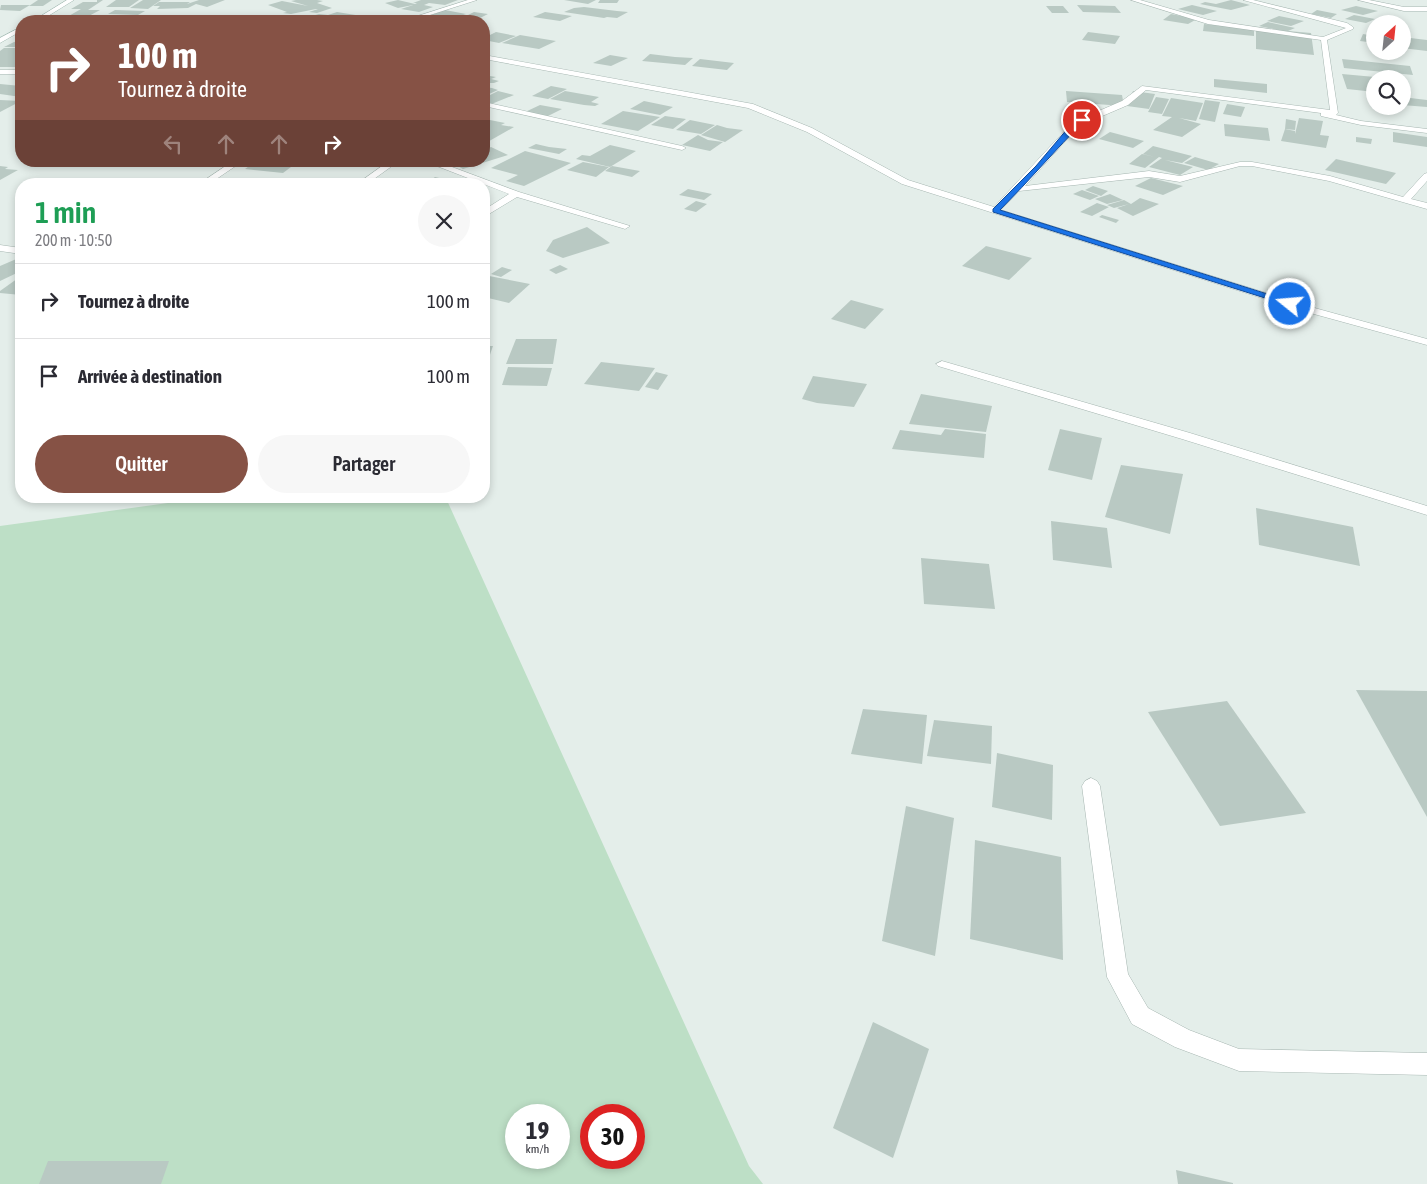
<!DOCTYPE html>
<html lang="fr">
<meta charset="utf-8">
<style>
:root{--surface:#fff;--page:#f7f7f7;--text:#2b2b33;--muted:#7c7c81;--line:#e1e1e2;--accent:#865245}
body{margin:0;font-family:"Asap Condensed",sans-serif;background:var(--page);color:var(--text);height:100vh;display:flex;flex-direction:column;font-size:19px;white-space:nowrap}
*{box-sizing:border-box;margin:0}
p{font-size:16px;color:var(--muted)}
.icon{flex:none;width:28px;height:28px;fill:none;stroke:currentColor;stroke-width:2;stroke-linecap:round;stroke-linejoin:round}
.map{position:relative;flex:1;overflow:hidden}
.sheet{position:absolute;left:15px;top:178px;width:475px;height:325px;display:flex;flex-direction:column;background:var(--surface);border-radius:20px;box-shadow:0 2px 8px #0003}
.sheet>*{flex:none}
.banner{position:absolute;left:15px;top:15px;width:475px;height:152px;border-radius:20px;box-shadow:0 2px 8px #0003;background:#865245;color:#fff;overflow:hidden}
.needle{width:32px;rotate:27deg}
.fabs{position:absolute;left:1366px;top:15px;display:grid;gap:10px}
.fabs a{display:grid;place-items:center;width:45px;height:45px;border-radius:50%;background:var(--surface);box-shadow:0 2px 8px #0003;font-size:25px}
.speed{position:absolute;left:505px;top:1104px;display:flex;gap:10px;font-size:25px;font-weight:700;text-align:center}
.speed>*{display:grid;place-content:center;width:65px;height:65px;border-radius:50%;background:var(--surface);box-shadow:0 2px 8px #0003;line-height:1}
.speed small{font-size:12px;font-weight:400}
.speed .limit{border:8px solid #d22;background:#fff;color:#111}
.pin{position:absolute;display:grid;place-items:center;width:42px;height:42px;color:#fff;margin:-21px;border:2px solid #fff;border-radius:50%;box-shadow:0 1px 5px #0007}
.me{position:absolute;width:55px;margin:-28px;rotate:287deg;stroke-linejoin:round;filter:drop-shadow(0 0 4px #0008)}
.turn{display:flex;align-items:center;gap:18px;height:105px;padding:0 20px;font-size:22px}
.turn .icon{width:65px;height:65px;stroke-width:2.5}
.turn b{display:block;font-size:35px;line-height:42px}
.lanes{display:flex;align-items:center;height:48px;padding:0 20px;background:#0003;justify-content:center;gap:25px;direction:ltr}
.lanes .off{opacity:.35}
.round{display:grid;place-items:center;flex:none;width:52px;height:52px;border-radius:26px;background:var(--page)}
.head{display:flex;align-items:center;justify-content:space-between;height:85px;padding:0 20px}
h1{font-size:30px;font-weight:600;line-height:38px;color:#1e9e55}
.action{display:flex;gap:10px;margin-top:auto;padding:10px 20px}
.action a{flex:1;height:58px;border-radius:30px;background:var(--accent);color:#fff;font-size:20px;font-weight:600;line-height:58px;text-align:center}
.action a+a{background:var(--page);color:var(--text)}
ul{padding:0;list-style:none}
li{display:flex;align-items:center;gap:15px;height:75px;padding:0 20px;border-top:1px solid var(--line)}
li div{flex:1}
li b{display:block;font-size:19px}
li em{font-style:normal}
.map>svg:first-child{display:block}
</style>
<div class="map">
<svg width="1427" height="1184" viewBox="0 0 1427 1184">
<rect width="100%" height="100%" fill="#e4eeea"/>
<!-- green -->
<path fill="#bddfc6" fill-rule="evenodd" d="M219,496H445L749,1166L763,1184H0V526ZM516,1115H559V1158H516ZM591,1115H634V1158H591Z"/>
<!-- building -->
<g fill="#b9c9c3">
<polygon points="38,0 52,0 43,6 29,6"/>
<polygon points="97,0 103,0 88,10 100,10 87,17 67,17 81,9 71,9 83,2 97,2"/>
<polygon points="116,0 139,0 129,7 106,7"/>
<polygon points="143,0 161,0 148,9 130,8"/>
<polygon points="199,0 225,0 207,7 196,4 188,8 157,9 160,6 153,6 159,2 190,2 187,4"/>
<polygon points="296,0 317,0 323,1 317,3 332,8 317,13 309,12 318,9 316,9 291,14 283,13 287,12 268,5 282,1 308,6 291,1"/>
<polygon points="398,0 415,4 417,3 413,3 421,0 458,0 445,5 429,3 424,5 433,7 419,12 401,9 413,5 398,8 385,3"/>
<polygon points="564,0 596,0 588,4"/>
<polygon points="600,0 619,0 617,3 598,3"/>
<polygon points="1231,0 1250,5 1231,10 1200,4 1205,2 1216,4"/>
<polygon points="30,5 20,11 0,10 1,5"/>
<polygon points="1077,5 1115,6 1121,13 1083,12"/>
<polygon points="1192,5 1217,11 1203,15 1178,9"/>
<polygon points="1046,6 1063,6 1069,13 1052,13"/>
<polygon points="1356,6 1378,11 1363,15 1341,10"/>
<polygon points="584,7 617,11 628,12 617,18 607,17 604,18 564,12 574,8"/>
<polygon points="115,10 145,11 138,15 108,14"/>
<polygon points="445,10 466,14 446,21 425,17"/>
<polygon points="1317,10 1337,14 1331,18 1311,14"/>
<polygon points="337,12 368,17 358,21 339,21 312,16 319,14 328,15"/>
<polygon points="474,12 488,14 476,20 462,18"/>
<polygon points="545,12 572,16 560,21 533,17"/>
<polygon points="1171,14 1197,19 1188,24 1163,20"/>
<polygon points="1354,15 1375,19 1366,23 1345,19"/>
<polygon points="1279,16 1304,21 1291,26 1267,21"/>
<polygon points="1268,22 1295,28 1288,31 1311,33 1314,55 1256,49 1256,28 1278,30 1259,26"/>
<polygon points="1204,24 1254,29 1254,36 1203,31"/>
<polygon points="496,32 516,36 499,43 484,40 484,38"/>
<polygon points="1088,32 1120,36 1115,44 1082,40"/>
<polygon points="1363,34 1375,36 1375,43 1360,41"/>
<polygon points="520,35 556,41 539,49 502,43"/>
<polygon points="1402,37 1427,40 1427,51 1402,48"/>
<polygon points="21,41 21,47 4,47 14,42"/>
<polygon points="4,48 21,48 21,65 17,67 0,67 0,51"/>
<polygon points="650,54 675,57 693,58 685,65 642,61"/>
<polygon points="610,55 628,58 611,66 593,63"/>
<polygon points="700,59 734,63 727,70 692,66"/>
<polygon points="1342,59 1410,66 1413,75 1344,68"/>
<polygon points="1342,74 1375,77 1375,92 1347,89"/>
<polygon points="484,75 496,77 491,79 499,81 494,83 484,83"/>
<polygon points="1214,79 1267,84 1267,93 1214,87"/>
<polygon points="0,84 21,86 21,97 0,94"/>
<polygon points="551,86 567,89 548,99 532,96"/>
<polygon points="484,87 492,88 498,90 489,94 484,93"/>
<polygon points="498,91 514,95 489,105 484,102 484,94 488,96"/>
<polygon points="565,91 599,97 591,102 599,104 595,106 584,105 550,99"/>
<polygon points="1066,91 1122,95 1124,106 1067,102"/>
<polygon points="1133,91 1155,94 1149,109 1127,106"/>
<polygon points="1156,97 1169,99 1162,114 1148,112"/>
<polygon points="1402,97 1427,100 1427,107 1402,105"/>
<polygon points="1171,98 1203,103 1196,121 1179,118 1201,124 1182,137 1153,130 1172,117 1162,116"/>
<polygon points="0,100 21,101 0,112"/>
<polygon points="1205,100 1220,102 1215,122 1199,119"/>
<polygon points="644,101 673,107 660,115 630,109"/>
<polygon points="1227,104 1245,107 1241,117 1223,114"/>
<polygon points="540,105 562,109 546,117 523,113"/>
<polygon points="623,111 660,117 638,131 601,124"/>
<polygon points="665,116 686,119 673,129 651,125"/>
<polygon points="1299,118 1323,121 1320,135 1329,136 1326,148 1281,141 1285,129 1295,131 1295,134"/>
<polygon points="1286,119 1296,121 1295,130 1285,129"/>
<polygon points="484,120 490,120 505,123 501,125 514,127 484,144"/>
<polygon points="690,120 715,125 701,134 676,130"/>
<polygon points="1224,124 1268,128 1270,141 1225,136"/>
<polygon points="717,125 727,128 743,130 725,142 701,135"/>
<polygon points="1110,132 1144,141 1133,148 1099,139"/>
<polygon points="1393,132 1427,137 1427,147 1393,142"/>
<polygon points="698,135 708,140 723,142 710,151 682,145"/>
<polygon points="1356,137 1372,139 1371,144 1356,142"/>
<polygon points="536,144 549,147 567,149 559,154 528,148"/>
<polygon points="610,145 636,151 610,167 576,159 582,155 590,156"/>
<polygon points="1153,146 1192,156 1182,163 1165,160 1193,167 1180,175 1149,167 1162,158 1159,157 1145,168 1129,164 1142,154 1155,157 1143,154"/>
<polygon points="491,147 508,155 463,169 449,161 484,161 484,150"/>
<polygon points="525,151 571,163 524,186 506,181 518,175 491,168"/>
<polygon points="1195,157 1219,164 1208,170 1184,163"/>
<polygon points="1336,159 1396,173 1386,184 1325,170"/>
<polygon points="256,161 299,161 283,173 245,169"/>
<polygon points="583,162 609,167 596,177 567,170"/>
<polygon points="0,166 8,167 5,169 18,170 0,180"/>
<polygon points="612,166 640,171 632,177 605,171"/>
<polygon points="435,177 460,183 460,184 426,184"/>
<polygon points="1151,178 1183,186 1163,195 1135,186"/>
<polygon points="1093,186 1108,191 1101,196 1085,190"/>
<polygon points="688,189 712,194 704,200 679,195"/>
<polygon points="1082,190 1099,196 1090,200 1073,194"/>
<polygon points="1110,194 1123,200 1107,204 1095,199"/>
<polygon points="1140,198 1159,204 1133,216 1117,208 1129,204 1114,208 1107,205 1124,200 1131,204"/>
<polygon points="696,201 707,204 696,212 684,209"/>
<polygon points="1097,203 1109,207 1092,216 1080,212"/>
<polygon points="1102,215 1119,220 1116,223 1099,217"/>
<polygon points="587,227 610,243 563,258 546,251 553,240"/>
<polygon points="986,246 1032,258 1009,280 962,266"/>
<polygon points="21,257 21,271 0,281 0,266"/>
<polygon points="560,265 568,269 556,274 549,270"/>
<polygon points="502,267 512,270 501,277 491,274"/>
<polygon points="484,275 530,284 509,303 484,297"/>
<polygon points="21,276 21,295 0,293 0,291"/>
<polygon points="851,300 884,309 865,329 831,319"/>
<polygon points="516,339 557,339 553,364 506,364"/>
<polygon points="484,346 493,346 484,372"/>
<polygon points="601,362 655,368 639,391 584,384"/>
<polygon points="508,367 552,368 547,386 502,385"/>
<polygon points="656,372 668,375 658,390 645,387"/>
<polygon points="813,376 867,384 854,407 817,403 802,399"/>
<polygon points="921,394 992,406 986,432 909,424"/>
<polygon points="945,429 986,434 984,458 892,449 900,430 941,435"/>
<polygon points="1060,429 1102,438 1092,480 1048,470"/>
<polygon points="1121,465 1183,474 1170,534 1105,517"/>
<polygon points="1256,508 1353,527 1360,566 1259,545"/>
<polygon points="1051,521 1107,528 1112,568 1053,560"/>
<polygon points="921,558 989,564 995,609 924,604"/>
<polygon points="1356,690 1427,691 1427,817"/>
<polygon points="1227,701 1306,813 1220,826 1148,712"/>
<polygon points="863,709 927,715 922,764 851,754"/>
<polygon points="934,720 992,726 991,764 927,756"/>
<polygon points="997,753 1053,765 1052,820 992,807"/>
<polygon points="906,806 954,818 935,956 882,941"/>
<polygon points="975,840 1061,857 1063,960 970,939"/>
<polygon points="873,1022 929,1049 893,1158 833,1128"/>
<polygon points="48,1161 169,1161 161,1184 39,1184"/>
<polygon points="1176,1170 1233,1183 1233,1184 1178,1184"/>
</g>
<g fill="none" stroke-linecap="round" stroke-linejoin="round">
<defs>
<g id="street">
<polygon points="468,0 477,0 411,21 402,21"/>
<polygon points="1131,0 1140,0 1209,20 1323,37 1346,28 1243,0 1253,0 1347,23 1353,27 1353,29 1327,40 1338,113 1336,115 1361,121 1427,129 1427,133 1361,125 1321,116 1321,113 1146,90 1128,105 1079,126 1025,186 1149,171 1180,176 1240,162 1252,162 1330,176 1403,197 1424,174 1427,173 1427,181 1411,199 1427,203 1427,209 1329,181 1252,166 1240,166 1180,182 1149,177 1019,191 1001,210 1311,307 1427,339 1427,345 1303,311 902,184 807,132 748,108 484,59 484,55 753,104 812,128 908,180 994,207 1073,122 1122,101 1142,86 1330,110 1321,40 1208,24"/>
<polygon points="1358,0 1369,0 1404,7 1427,7 1427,11 1404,11"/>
<polygon points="37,19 138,19 141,21 34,21"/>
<rect x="0" y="70" width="21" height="4"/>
<polygon points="484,102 682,146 686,148 682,150 484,106"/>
<polygon points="233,161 243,161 209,184 199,184"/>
<polygon points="389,161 399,161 367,184 357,184"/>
<polygon points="424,161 436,161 519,192 630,226 625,229 622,228 517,197 484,217 484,210 509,194"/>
<polygon points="0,245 21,248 21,254 0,251"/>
<polygon points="942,361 1190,433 1427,506 1427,515 1182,439 938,366 936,364"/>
<polygon points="1091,778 1097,781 1100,786 1128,974 1148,1008 1189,1030 1239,1049 1427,1053 1427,1075 1239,1071 1175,1047 1132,1024 1107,977 1082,786 1085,781"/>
</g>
<g id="secondary">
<polygon points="67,0 74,0 40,21 33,21"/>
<polygon points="21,27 21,31 0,43 0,38"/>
</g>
</defs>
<!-- street casing -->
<use href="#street" stroke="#a6b6b1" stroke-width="1"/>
<!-- secondary casing -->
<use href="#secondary" stroke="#a2bab2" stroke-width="1"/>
<!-- street -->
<use href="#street" fill="#fff" fill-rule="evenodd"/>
<!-- secondary -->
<use href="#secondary" fill="#fff" fill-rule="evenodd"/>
</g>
<!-- route -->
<path fill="#1a73e8" stroke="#114b97" d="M1080,119L1085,120C1056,149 1029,181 1000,210L1293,302V305H1287L993,212V209L1036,166L1068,128Z"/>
</svg>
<div class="fabs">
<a><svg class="needle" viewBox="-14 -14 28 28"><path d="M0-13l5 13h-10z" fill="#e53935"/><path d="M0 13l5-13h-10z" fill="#7c7c81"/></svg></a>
<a><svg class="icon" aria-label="search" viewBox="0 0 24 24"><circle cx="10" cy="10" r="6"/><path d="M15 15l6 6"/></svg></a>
</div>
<div class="speed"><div>19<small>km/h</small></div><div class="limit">30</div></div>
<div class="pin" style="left:1082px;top:120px;background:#d93025"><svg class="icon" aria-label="arrive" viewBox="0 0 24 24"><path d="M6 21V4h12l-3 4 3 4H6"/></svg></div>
<svg class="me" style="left:1290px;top:304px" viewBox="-20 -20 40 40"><circle r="17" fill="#1a73e8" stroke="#fff" stroke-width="3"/><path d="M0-11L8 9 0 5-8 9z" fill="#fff"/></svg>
<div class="banner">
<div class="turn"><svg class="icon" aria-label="right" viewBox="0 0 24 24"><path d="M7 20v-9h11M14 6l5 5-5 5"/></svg><div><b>100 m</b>Tournez à droite</div></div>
<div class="lanes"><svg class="icon off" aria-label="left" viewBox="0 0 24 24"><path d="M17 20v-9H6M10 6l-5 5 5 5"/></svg><svg class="icon off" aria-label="ahead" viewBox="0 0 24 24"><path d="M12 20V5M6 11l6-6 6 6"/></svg><svg class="icon off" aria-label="ahead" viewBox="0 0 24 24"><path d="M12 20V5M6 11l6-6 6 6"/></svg><svg class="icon" aria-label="right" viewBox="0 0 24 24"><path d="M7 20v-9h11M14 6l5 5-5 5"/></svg></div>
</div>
<section class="sheet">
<div class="head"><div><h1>1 min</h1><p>200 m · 10:50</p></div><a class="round"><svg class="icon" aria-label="close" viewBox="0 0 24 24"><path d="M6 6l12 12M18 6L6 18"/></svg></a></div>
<ul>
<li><svg class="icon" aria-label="right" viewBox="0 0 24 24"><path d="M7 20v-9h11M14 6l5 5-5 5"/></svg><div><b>Tournez à droite</b></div><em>100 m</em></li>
<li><svg class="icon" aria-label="arrive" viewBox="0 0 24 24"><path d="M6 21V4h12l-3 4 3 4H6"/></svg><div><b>Arrivée à destination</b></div><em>100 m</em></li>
</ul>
<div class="action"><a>Quitter</a><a>Partager</a></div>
</section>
</div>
